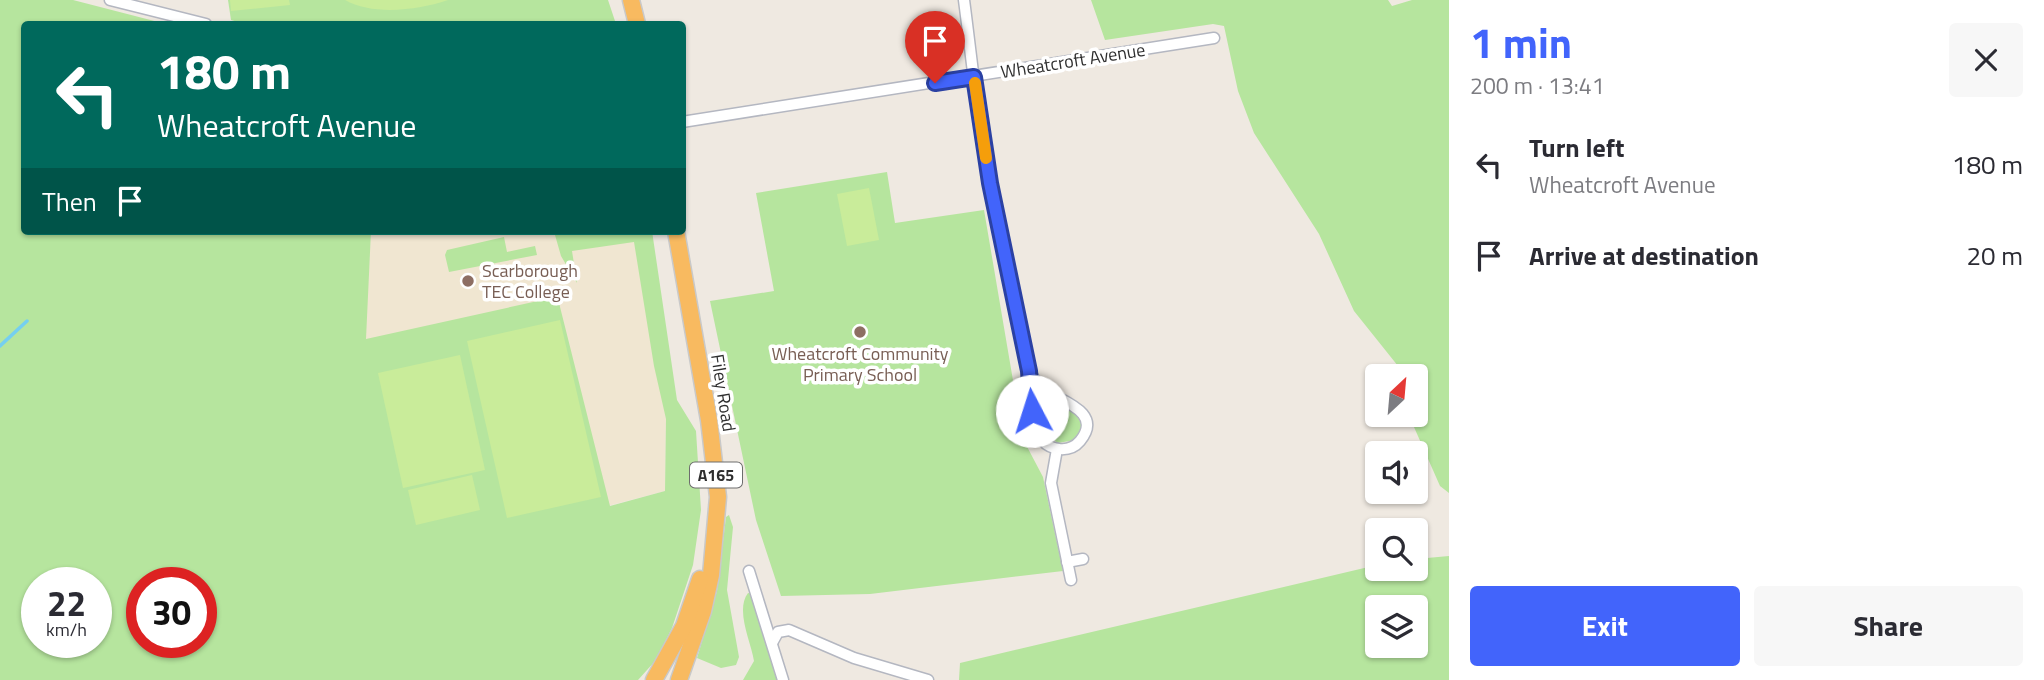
<!DOCTYPE html>
<meta charset="utf-8">
<style>
:root{--surface:#fff;--page:#f7f7f7;--text:#2b2b33;--muted:#7c7c81;--accent:#4264fb}
body{margin:0;font-family:"Titillium Web",sans-serif;background:var(--page);color:var(--text);height:100vh;display:flex;flex-direction:column;font-size:26px;white-space:nowrap}
*{box-sizing:border-box;margin:0}
p{font-size:23px;color:var(--muted)}
.icon{flex:none;width:38px;height:38px;fill:none;stroke:currentColor;stroke-width:2;stroke-linecap:round;stroke-linejoin:round}
.map{position:relative;flex:1;overflow:hidden}
.details{display:flex;flex-direction:column;background:var(--surface);width:595px}
.details>*{flex:none}
.top-card{position:absolute;left:21px;top:21px;width:665px;height:214px;border-radius:7px;box-shadow:0 2px 5px #0004;background:#00695c;color:#fff;overflow:hidden}
.needle{width:46px;rotate:26deg}
.controls{position:absolute;left:1365px;top:364px;display:grid;gap:14px}
.controls a{display:grid;place-items:center;width:63px;height:63px;border-radius:7px;background:var(--surface);box-shadow:0 2px 5px #0004;font-size:35px}
.speed{position:absolute;left:21px;top:567px;display:flex;gap:14px;font-size:35px;font-weight:700;text-align:center}
.speed>*{display:grid;place-content:center;width:91px;height:91px;border-radius:50%;background:var(--surface);box-shadow:0 2px 5px #0004;line-height:1}
.speed small{font-size:18px;font-weight:400}
.speed .limit{border:10px solid #d22;background:#fff;color:#111}
.pin{position:absolute;display:grid;place-items:center;width:60px;height:60px;color:#fff;margin:-72px -30px;border-radius:50% 50% 50% 0;rotate:-45deg;box-shadow:0 0 7px #0007}
.pin .icon{rotate:45deg}
.me{position:absolute;width:77px;margin:-38px;rotate:355deg;stroke-linejoin:round;filter:drop-shadow(0 0 5px #0008)}
.turn{display:flex;align-items:center;gap:24px;height:147px;padding:0 21px;font-size:32px}
.turn .icon{width:91px;height:91px;stroke-width:2.5}
.turn b{display:block;font-size:49px;line-height:60px}
.then{display:flex;align-items:center;height:66px;padding:0 21px;background:#0003;gap:14px;font-size:26px}
.round{display:grid;place-items:center;flex:none;width:74px;height:74px;border-radius:7px;background:var(--page)}
.headline{display:flex;align-items:center;justify-content:space-between;height:119px;padding:0 21px}
h1{font-size:42px;font-weight:700;line-height:52px;color:var(--accent)}
.primary-button{display:flex;gap:14px;margin-top:auto;padding:14px 21px}
.primary-button a{flex:1;height:80px;border-radius:7px;background:var(--accent);color:#fff;font-size:28px;font-weight:700;line-height:80px;text-align:center}
.primary-button a+a{background:var(--page);color:var(--text)}
ul{padding:0;list-style:none}
li{display:flex;align-items:center;gap:21px;height:91px;padding:0 21px}
li div{flex:1}
li b{display:block;font-size:26px}
li em{font-style:normal}
main{display:flex;flex:1;min-height:0}
.map>svg:first-child{display:block}
</style>
<main>
<div class="map">
<svg width="1449" height="680" viewBox="0 0 1449 680">
<rect width="100%" height="100%" fill="#efe9e1"/>
<!-- education -->
<polygon fill="#f0e6d1" points="371,231 652,231 666,419 665,491 415,556 365,339"/>
<!-- green -->
<g fill="#b6e59e" fill-rule="evenodd">
<path d="M0,0H73L166,24H24V231H371L366,339L547,299L550,290L556,291L610,506L665,491L666,419L654,366L634,242L572,251L577,283L561,256L555,235L560,231H652L677,400L696,431L701,510L693,565L672,628L656,660L638,680H0ZM37,583H96V642H37ZM142,583H201V642H142Z"/>
<polygon points="228,0 608,0 615,21 612,24 245,24 231,20"/>
<polygon points="1091,0 1388,0 1392,6 1412,0 1449,0 1449,493 1440,486 1410,418 1409,415 1416,415 1416,376 1406,376 1354,311 1319,234 1254,133 1238,91 1224,26 1213,24 1105,40"/>
<polygon points="887,172 895,223 984,210 1023,439 1043,477 1063,571 870,594 781,596 756,520 710,301 774,291 756,193"/>
<polygon points="504,237 507,252 535,246 537,255 449,272 445,255 447,250"/>
<polygon points="1041,396 1076,412 1082,426 1075,440 1058,443 1047,435 1039,400"/>
<polygon points="729,515 733,527 727,590 739,657 736,665 721,668 697,658 717,591 726,517"/>
<path d="M1449,556V680H959L960,663L1377,565V569H1416V559ZM1377,607H1416V646H1377Z"/>
<path d="M748,593L753,594L777,680H743L754,661C751,642 735,610 748,593Z"/>
</g>
<!-- pitch -->
<g fill="#c9ec9a">
<polygon points="230,0 289,0 290,5 231,11"/>
<path d="M345,0H448C419,10 373,16 345,0Z"/>
<polygon points="869,188 879,240 847,246 837,194"/>
<polygon points="560,320 601,497 507,518 467,341"/>
<polygon points="460,355 485,470 403,488 378,373"/>
<polygon points="472,475 480,510 416,525 408,490"/>
</g>
<g fill="none" stroke-linecap="round" stroke-linejoin="round">
<!-- stream -->
<polyline stroke="#75cff0" stroke-width="3.5" points="0,346 27,321"/>
<defs>
<g id="minor">
<polyline points="110,0 206,24"/>
<path d="M964,0C972,61 978,124 990,185C1002,246 1018,306 1028,367C1032,390 1027,421 1042,440C1051,451 1070,453 1080,441C1103,413 1064,402 1046,391C1038,386 1034,378 1029,371"/>
<polyline points="682,122 1214,38"/>
<polyline points="1057,449 1051,483 1071,580"/>
<polyline points="1067,562 1083,559"/>
<polyline points="749,571 783,680"/>
<polyline points="772,643 778,632 789,630 854,658 928,680"/>
</g>
<g id="trunk">
<polyline points="631,0 637,24"/>
<polyline points="676,231 709,420 718,497 711,575 703,611 679,680"/>
<polyline points="654,680 684,626 700,579"/>
</g>
</defs>
<!-- minor casing -->
<use href="#minor" stroke="#b4b7c1" stroke-width="13"/>
<!-- trunk casing -->
<use href="#trunk" stroke="#c9c9c9" stroke-width="19"/>
<!-- minor -->
<use href="#minor" stroke="#fff" stroke-width="10"/>
<!-- trunk -->
<use href="#trunk" stroke="#f8ba60" stroke-width="16"/>
</g>
<g fill="none" stroke-linecap="round" stroke-linejoin="round">
<defs>
<polyline id="route" points="935,83 974,77 990,183 1029,371 1032,411"/>
</defs>
<!-- route casing -->
<use href="#route" stroke="#2b41a3" stroke-width="18"/>
<!-- route -->
<use href="#route" stroke="#4264fb" stroke-width="12"/>
<!-- slow -->
<polyline stroke="#f59e0b" stroke-width="12" points="975,83 986,158"/>
</g>
<!-- markers -->
<g fill="#8d6e63" stroke="#fff" stroke-width="2.5">
<circle cx="468" cy="281" r="7"/>
<circle cx="860" cy="332" r="7"/>
</g>
<g text-anchor="middle" stroke-width="7" stroke-linejoin="round" paint-order="stroke">
<!-- shield labels -->
<rect fill="#fff" stroke="#6d6d6d" stroke-width="2" x="690" y="462.5" width="52" height="25" rx="5"/>
<g font-size="16" font-weight="bold" fill="#2e2e2e">
<text x="716" y="481">A165</text>
</g>
<!-- street labels -->
<g font-size="18" fill="#2e2e2e" stroke="#fff">
<text transform="translate(1073 61) rotate(-9)" y="6">Wheatcroft Avenue</text>
<text transform="translate(723 393) rotate(81)" y="6">Filey Road</text>
</g>
<!-- education labels -->
<g font-size="18" fill="#785e54" stroke="#fff" text-anchor="start">
<text x="482" y="277">Scarborough<tspan x="482" dy="21">TEC College</tspan></text>
<text x="860" y="360" text-anchor="middle">Wheatcroft Community<tspan x="860" dy="21">Primary School</tspan></text>
</g>
</g>
</svg>
<div class="controls">
<a><svg class="needle" viewBox="-14 -14 28 28"><path d="M0-13l5 13h-10z" fill="#e53935"/><path d="M0 13l5-13h-10z" fill="#7c7c81"/></svg></a>
<a><svg class="icon" aria-label="sound" viewBox="0 0 24 24"><path d="M4 9h4l5-4v14l-5-4H4zM17 9q2 3 0 6"/></svg></a>
<a><svg class="icon" aria-label="search" viewBox="0 0 24 24"><circle cx="10" cy="10" r="6"/><path d="M15 15l6 6"/></svg></a>
<a><svg class="icon" aria-label="layers" viewBox="0 0 24 24"><path d="M12 4l9 5-9 5-9-5zM3 14l9 5 9-5"/></svg></a>
</div>
<div class="speed"><div>22<small>km/h</small></div><div class="limit">30</div></div>
<div class="pin" style="left:935px;top:83px;background:#d93025"><svg class="icon" aria-label="arrive" viewBox="0 0 24 24"><path d="M6 21V4h12l-3 4 3 4H6"/></svg></div>
<svg class="me" style="left:1032px;top:411px" viewBox="-20 -20 40 40"><circle r="19" fill="#fff"/><path d="M0-13L10 11 0 6-10 11z" fill="#4264fb"/></svg>
<div class="top-card">
<div class="turn"><svg class="icon" aria-label="left" viewBox="0 0 24 24"><path d="M17 20v-9H6M10 6l-5 5 5 5"/></svg><div><b>180 m</b>Wheatcroft Avenue</div></div>
<div class="then">Then<svg class="icon" aria-label="arrive" viewBox="0 0 24 24"><path d="M6 21V4h12l-3 4 3 4H6"/></svg></div>
</div>
</div>
<section class="details">
<div class="headline"><div><h1>1 min</h1><p>200 m · 13:41</p></div><a class="round"><svg class="icon" aria-label="close" viewBox="0 0 24 24"><path d="M6 6l12 12M18 6L6 18"/></svg></a></div>
<ul>
<li><svg class="icon" aria-label="left" viewBox="0 0 24 24"><path d="M17 20v-9H6M10 6l-5 5 5 5"/></svg><div><b>Turn left</b><p>Wheatcroft Avenue</p></div><em>180 m</em></li>
<li><svg class="icon" aria-label="arrive" viewBox="0 0 24 24"><path d="M6 21V4h12l-3 4 3 4H6"/></svg><div><b>Arrive at destination</b></div><em>20 m</em></li>
</ul>
<div class="primary-button"><a>Exit</a><a>Share</a></div>
</section>
</main>
